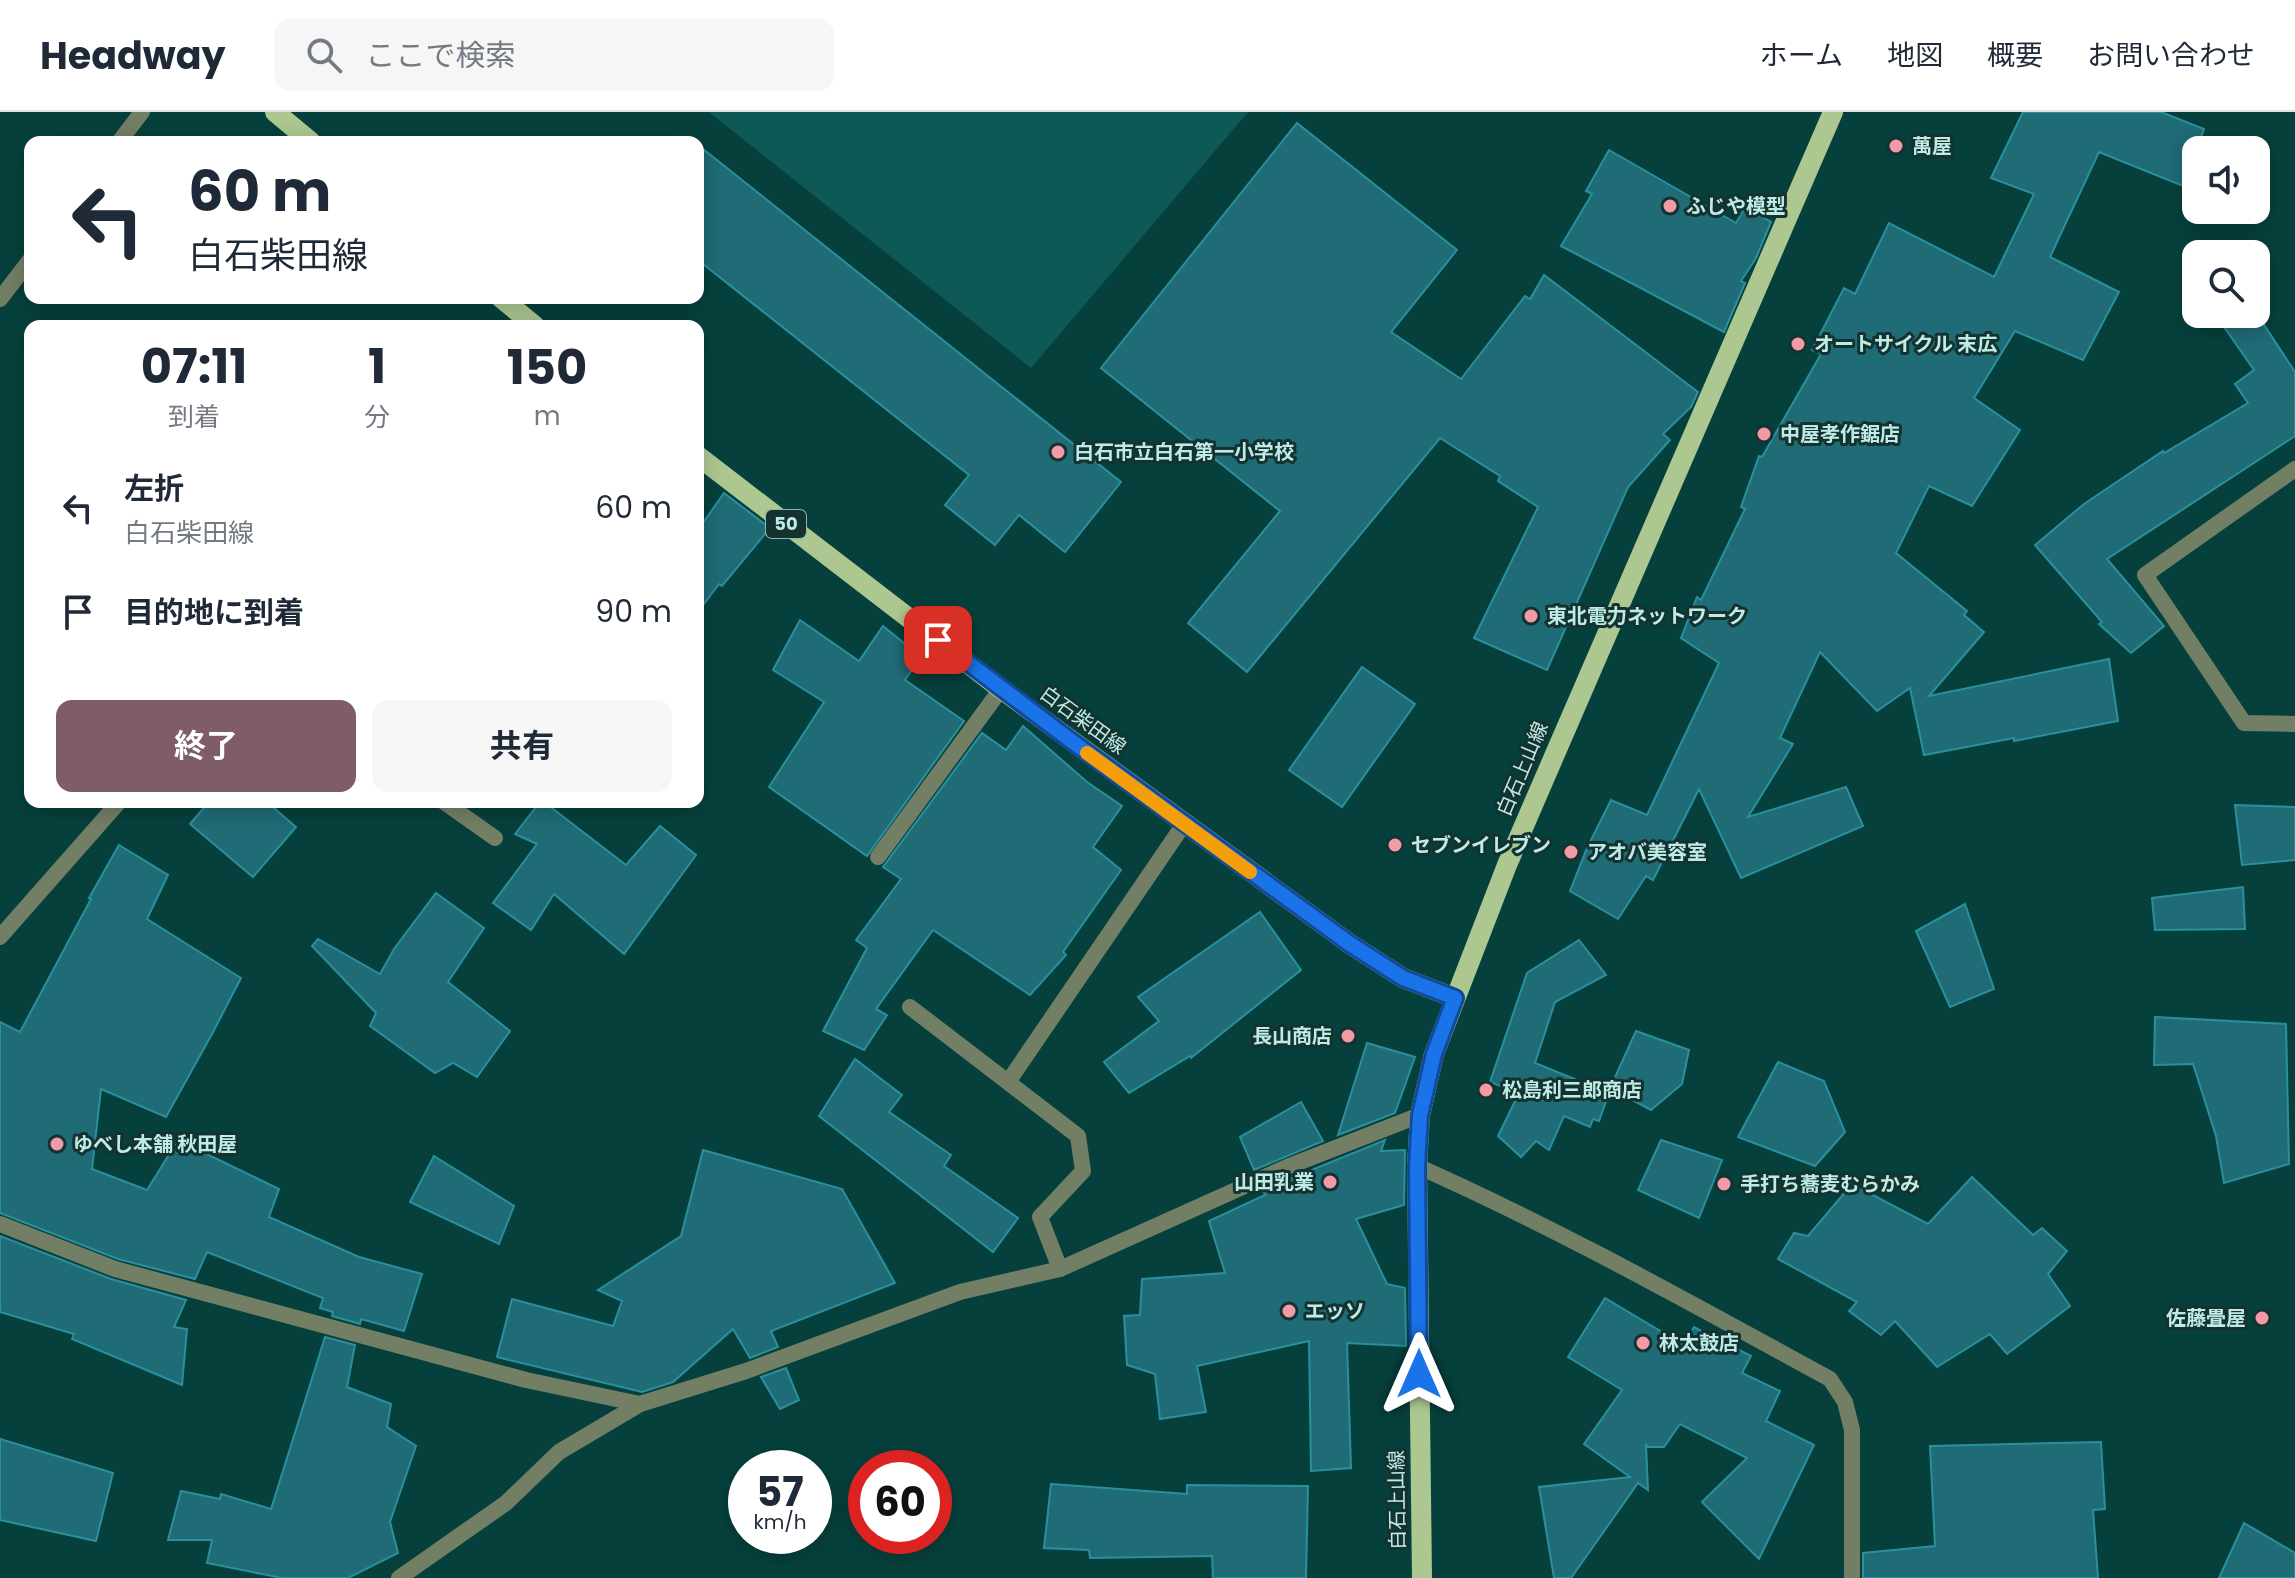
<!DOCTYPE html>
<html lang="ja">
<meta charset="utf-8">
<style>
:root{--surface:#fff;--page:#f6f6f7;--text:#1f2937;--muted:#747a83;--line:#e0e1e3;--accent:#7e5c6a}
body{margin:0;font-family:Poppins,"Noto Sans JP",sans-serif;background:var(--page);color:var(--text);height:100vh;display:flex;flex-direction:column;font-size:30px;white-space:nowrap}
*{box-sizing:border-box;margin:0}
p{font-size:26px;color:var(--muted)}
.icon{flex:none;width:44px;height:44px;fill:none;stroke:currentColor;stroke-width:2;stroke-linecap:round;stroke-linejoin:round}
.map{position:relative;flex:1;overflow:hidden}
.panel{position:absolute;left:24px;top:208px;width:680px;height:488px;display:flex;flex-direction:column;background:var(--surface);border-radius:16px;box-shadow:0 4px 20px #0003}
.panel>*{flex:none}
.hud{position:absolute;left:24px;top:24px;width:680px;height:168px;border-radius:16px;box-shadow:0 4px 20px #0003;background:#fff;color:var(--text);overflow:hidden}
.tools{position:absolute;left:2182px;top:24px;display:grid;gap:16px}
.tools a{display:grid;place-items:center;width:88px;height:88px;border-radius:16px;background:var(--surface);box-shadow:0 4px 20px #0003;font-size:40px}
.speed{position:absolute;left:728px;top:1338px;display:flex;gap:16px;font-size:40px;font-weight:700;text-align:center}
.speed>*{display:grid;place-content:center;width:104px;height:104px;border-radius:50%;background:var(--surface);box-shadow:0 4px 20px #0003;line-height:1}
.speed small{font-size:20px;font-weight:400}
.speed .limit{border:12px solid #d22;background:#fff;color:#111}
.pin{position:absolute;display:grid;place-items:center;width:68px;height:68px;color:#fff;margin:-34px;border-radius:16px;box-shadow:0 4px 12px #0006}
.me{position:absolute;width:88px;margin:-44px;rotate:0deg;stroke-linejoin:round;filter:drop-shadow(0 0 6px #0008)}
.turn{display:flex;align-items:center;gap:28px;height:168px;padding:0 32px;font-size:36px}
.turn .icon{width:104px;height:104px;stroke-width:2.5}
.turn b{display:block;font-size:56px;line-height:68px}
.eta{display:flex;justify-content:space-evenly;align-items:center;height:136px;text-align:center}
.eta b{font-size:48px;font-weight:700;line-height:56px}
.action{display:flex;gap:16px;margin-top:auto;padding:16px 32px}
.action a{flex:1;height:92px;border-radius:16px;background:var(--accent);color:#fff;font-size:32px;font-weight:700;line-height:92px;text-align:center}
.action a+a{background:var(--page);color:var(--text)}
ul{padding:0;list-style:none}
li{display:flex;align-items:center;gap:24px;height:104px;padding:0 32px}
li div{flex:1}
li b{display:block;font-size:30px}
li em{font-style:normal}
header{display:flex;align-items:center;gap:48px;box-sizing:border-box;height:112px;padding:0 40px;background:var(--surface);border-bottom:2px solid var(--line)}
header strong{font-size:38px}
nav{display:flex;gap:44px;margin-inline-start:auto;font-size:28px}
.search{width:560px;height:72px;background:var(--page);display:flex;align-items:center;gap:20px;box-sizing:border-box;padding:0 28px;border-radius:16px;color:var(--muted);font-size:30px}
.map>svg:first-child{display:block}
</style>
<header>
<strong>Headway</strong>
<div class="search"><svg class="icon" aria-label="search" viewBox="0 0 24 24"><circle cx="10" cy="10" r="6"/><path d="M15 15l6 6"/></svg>ここで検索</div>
<nav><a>ホーム</a><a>地図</a><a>概要</a><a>お問い合わせ</a></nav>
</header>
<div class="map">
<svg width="2295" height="1466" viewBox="0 0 2295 1466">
<rect width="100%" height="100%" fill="#06403c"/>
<!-- pitch -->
<polygon fill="#0e5955" points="709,0 1248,0 1031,256"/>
<!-- building -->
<g fill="#1f6b76" stroke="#2a909e" stroke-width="2">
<polygon points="2023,0 2161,0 2204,17 2183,74 2099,40 2050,145 2119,180 2083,248 2015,219 1974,286 2020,318 1972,394 1929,374 1896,441 1967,499 1964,503 1984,520 1929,584 2109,547 2118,609 2014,629 2014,626 1924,643 1910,576 1877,599 1820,540 1780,626 1793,632 1748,705 1846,675 1863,714 1741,766 1699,677 1653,768 1646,764 1618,807 1570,779 1587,736 1611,688 1647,703 1719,551 1681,526 1697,485 1701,488 1745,397 1741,395 1759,344 1762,345 1821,242 1812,238 1844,176 1855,182 1889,111 1994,165 2034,82 1991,66"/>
<polygon points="1297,11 1457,138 1391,220 1461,267 1525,184 1530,187 1544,163 1698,280 1691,295 1663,322 1670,328 1628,375 1547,558 1474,526 1538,395 1498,369 1500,364 1440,326 1247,560 1188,511 1280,399 1101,256"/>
<polygon points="698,33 1121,370 1065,440 1019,403 995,433 945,393 969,363 698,148"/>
<polygon points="1609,38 1736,111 1745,95 1771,110 1756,146 1741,169 1745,171 1724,220 1561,134 1592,82 1586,79"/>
<polygon points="2215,202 2257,202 2295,260 2295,324 2107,447 2164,514 2131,541 2099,512 2102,510 2035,433 2084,392 2163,339 2164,341 2248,291 2235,272 2254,258"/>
<polygon points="724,381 770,416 722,474 719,472 698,500 698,418"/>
<polygon points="800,508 859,549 883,514 921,545 905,568 964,609 867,744 769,675 824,590 773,558"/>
<polygon points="1362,555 1415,592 1342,695 1289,658"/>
<polygon points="1023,614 1087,670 1122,694 1093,735 1121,758 1063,840 1066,843 1030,883 933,818 876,897 887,903 864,938 823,919 867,836 856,828 901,767 883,755 982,621 1006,638"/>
<polygon points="209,690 267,690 296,715 253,765 190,712"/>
<polygon points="540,690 544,690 626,753 660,714 696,743 624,842 554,782 531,818 493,791 537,732 515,722"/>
<polygon points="2235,693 2295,695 2295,748 2242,753"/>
<polygon points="119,733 168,763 147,807 241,866 212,922 166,1005 101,977 92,1057 147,1078 178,1028 279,1077 269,1105 359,1145 422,1162 404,1219 361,1207 360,1212 332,1204 333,1200 320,1196 323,1186 207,1140 195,1167 118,1147 0,1101 0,910 20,920 91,787 89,786"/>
<polygon points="2243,775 2245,817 2155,818 2152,786"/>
<polygon points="436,781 484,816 448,870 510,919 477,965 453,951 435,961 370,914 376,901 312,834 318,827 380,862 394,837"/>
<polygon points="1965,792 1994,877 1950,895 1916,819"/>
<polygon points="1260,800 1301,858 1191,946 1190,944 1129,981 1104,950 1159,909 1138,885"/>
<polygon points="1579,828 1606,863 1555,890 1535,951 1609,981 1599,1009 1593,1007 1590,1015 1564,1004 1549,1038 1536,1029 1521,1045 1498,1024 1519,981 1490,970 1527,861"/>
<polygon points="2155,905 2286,912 2289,1052 2224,1071 2216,1024 2193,952 2154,953"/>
<polygon points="1636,919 1689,938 1682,972 1651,998 1610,976"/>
<polygon points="1367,931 1415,945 1395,1001 1338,1023"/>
<polygon points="855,947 902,983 889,1000 951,1043 944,1054 1018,1106 993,1140 819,1004"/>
<polygon points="1778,950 1824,969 1845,1020 1815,1054 1738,1025"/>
<polygon points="1301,990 1323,1029 1254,1058 1240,1025"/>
<polygon points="1385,1028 1381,1039 1405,1038 1404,1093 1356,1107 1387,1172 1405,1176 1406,1234 1347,1231 1351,1356 1311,1359 1309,1229 1197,1254 1206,1300 1160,1307 1155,1262 1127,1253 1124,1204 1140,1203 1142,1167 1225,1161 1209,1109 1265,1083 1263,1078"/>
<polygon points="1661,1028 1722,1048 1699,1106 1638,1078"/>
<polygon points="703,1038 842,1077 895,1171 771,1219 778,1235 750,1246 733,1217 673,1270 642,1280 497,1245 512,1187 613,1214 622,1189 598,1178 681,1124"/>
<polygon points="434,1044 514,1094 499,1132 410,1090"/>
<polygon points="1972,1065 2033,1123 2042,1116 2067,1139 2048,1162 2070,1194 2007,1242 1990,1222 1937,1255 1895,1209 1881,1223 1849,1199 1857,1190 1778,1147 1794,1121 1808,1124 1852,1072 1928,1112"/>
<polygon points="0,1124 111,1167 186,1188 174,1215 187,1217 182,1273 72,1227 74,1222 0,1200"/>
<polygon points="1605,1186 1684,1233 1694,1215 1751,1244 1742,1261 1780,1279 1766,1309 1814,1333 1759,1447 1702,1390 1747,1346 1680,1312 1664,1335 1648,1335 1646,1333 1648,1378 1638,1371 1571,1466 1554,1466 1539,1375 1630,1365 1584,1332 1622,1278 1568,1245"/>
<polygon points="325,1225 355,1233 347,1275 391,1292 387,1315 416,1334 390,1410 398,1441 348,1466 282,1466 207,1451 212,1428 168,1428 181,1379 220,1387 221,1382 271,1397"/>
<polygon points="786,1256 799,1288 780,1297 761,1265"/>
<polygon points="0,1327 113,1361 96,1429 0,1408"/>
<polygon points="2101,1330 2105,1397 2093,1398 2098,1466 1863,1466 1863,1441 1935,1434 1930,1334"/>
<polygon points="1051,1372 1187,1382 1187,1373 1308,1374 1306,1466 1213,1466 1212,1444 1090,1446 1089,1438 1044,1436"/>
<polygon points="2244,1411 2295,1441 2295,1466 2219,1466"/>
</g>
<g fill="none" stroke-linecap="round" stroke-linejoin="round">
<!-- service -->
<g stroke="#737f65" stroke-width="16">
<polyline points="2295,357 2145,463 2244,611 2295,612"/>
<polyline points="444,690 495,726"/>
<polyline points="878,745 1001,577"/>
<polyline points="0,825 119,690"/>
<polyline points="910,895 1078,1024 1083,1059 1040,1105 1060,1157"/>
<polyline points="1008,970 1184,712"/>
<polyline points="0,1112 115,1157 526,1268 640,1292"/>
</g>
<!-- minor -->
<g stroke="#737f65" stroke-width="16">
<polyline points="119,30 142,0"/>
<polyline points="0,187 30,148"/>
<path d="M1417,1054C1559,1117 1694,1193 1830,1267L1845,1290L1852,1318V1466"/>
<polyline points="399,1466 506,1391 559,1340 640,1292 746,1259 960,1180 1060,1157 1287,1055 1420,1003"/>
</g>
<!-- primary -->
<g stroke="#adc791" stroke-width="20">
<polyline points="275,0 311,30"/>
<polyline points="501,186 535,214"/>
<polyline points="698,344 1001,577 1350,832 1403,866 1455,886"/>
<polyline points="1422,1466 1417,1054 1420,1003 1434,942 1507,753 1833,0"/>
</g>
</g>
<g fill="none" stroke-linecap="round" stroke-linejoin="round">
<defs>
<polyline id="route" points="938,528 1070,628 1350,832 1403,866 1455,886 1434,942 1420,1003 1417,1054 1419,1262"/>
</defs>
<!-- route casing -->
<use href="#route" stroke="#114b97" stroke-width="20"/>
<!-- route -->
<use href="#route" stroke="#1a73e8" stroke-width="14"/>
<!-- slow -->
<polyline stroke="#f59e0b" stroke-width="14" points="1087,641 1250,760"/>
</g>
<!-- markers -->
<g fill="#f39aa9" stroke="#143330" stroke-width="3">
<circle cx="1896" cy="34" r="8"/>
<circle cx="1670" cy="94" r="8"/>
<circle cx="1798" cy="232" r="8"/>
<circle cx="1764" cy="322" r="8"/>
<circle cx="1058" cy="340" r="8"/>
<circle cx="1531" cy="504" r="8"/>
<circle cx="1395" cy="733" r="8"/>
<circle cx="1571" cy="740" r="8"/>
<circle cx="1348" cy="924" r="8"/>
<circle cx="1486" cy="978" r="8"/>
<circle cx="57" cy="1032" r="8"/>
<circle cx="1330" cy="1070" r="8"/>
<circle cx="1724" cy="1072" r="8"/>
<circle cx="1289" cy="1199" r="8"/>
<circle cx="2262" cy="1206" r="8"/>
<circle cx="1643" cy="1231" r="8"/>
</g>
<g text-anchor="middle" stroke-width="6" stroke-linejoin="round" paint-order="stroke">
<!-- shield labels -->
<rect fill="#143330" stroke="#8cb4b0" stroke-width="2" x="766" y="398" width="40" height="28" rx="6"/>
<g font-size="18" font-weight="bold" fill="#bfebe7">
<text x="786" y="418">50</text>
</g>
<!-- poi labels -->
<g font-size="20" font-weight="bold" fill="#bfebe7" stroke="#143330" text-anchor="start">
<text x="1912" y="41">萬屋</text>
<text x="1686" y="101">ふじや模型</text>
<text x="1814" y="239">オートサイクル 末広</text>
<text x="1780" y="329">中屋孝作鋸店</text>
<text x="1074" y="347">白石市立白石第一小学校</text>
<text x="1547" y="511">東北電力ネットワーク</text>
<text x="1411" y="740">セブンイレブン</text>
<text x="1587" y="747">アオバ美容室</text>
<text x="1332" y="931" text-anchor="end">長山商店</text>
<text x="1502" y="985">松島利三郎商店</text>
<text x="73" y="1039">ゆべし本舗 秋田屋</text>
<text x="1314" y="1077" text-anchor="end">山田乳業</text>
<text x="1740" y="1079">手打ち蕎麦むらかみ</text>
<text x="1305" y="1206">エッソ</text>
<text x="2246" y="1213" text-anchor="end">佐藤畳屋</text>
<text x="1659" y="1238">林太鼓店</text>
</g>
<!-- street labels -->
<g font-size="20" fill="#bfebe7" stroke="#143330">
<text transform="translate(1083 608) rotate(36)" y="7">白石柴田線</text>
<text transform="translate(1522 657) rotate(-67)" y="7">白石上山線</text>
<text transform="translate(1397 1388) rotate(-91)" y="7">白石上山線</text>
</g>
</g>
</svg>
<div class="tools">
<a><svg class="icon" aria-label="sound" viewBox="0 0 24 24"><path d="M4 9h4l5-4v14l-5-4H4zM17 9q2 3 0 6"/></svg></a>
<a><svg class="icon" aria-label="search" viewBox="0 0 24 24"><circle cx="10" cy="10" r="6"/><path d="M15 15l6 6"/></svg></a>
</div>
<div class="speed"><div>57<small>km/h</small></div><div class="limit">60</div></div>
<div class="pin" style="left:938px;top:528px;background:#d93025"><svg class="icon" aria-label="arrive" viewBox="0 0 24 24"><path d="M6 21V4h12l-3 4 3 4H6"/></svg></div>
<svg class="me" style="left:1419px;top:1262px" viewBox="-20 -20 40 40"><path d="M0-17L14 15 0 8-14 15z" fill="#1a73e8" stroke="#fff" stroke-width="4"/></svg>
<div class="hud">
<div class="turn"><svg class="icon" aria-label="left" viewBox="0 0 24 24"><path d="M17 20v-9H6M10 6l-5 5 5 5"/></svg><div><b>60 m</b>白石柴田線</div></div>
</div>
<section class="panel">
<div class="eta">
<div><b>07:11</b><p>到着</p></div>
<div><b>1</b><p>分</p></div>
<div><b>150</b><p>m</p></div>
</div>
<ul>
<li><svg class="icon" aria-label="left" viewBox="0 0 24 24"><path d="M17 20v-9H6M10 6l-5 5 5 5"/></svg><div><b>左折</b><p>白石柴田線</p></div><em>60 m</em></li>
<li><svg class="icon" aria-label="arrive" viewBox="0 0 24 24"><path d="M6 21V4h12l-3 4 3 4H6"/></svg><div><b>目的地に到着</b></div><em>90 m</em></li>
</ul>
<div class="action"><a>終了</a><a>共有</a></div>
</section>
</div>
